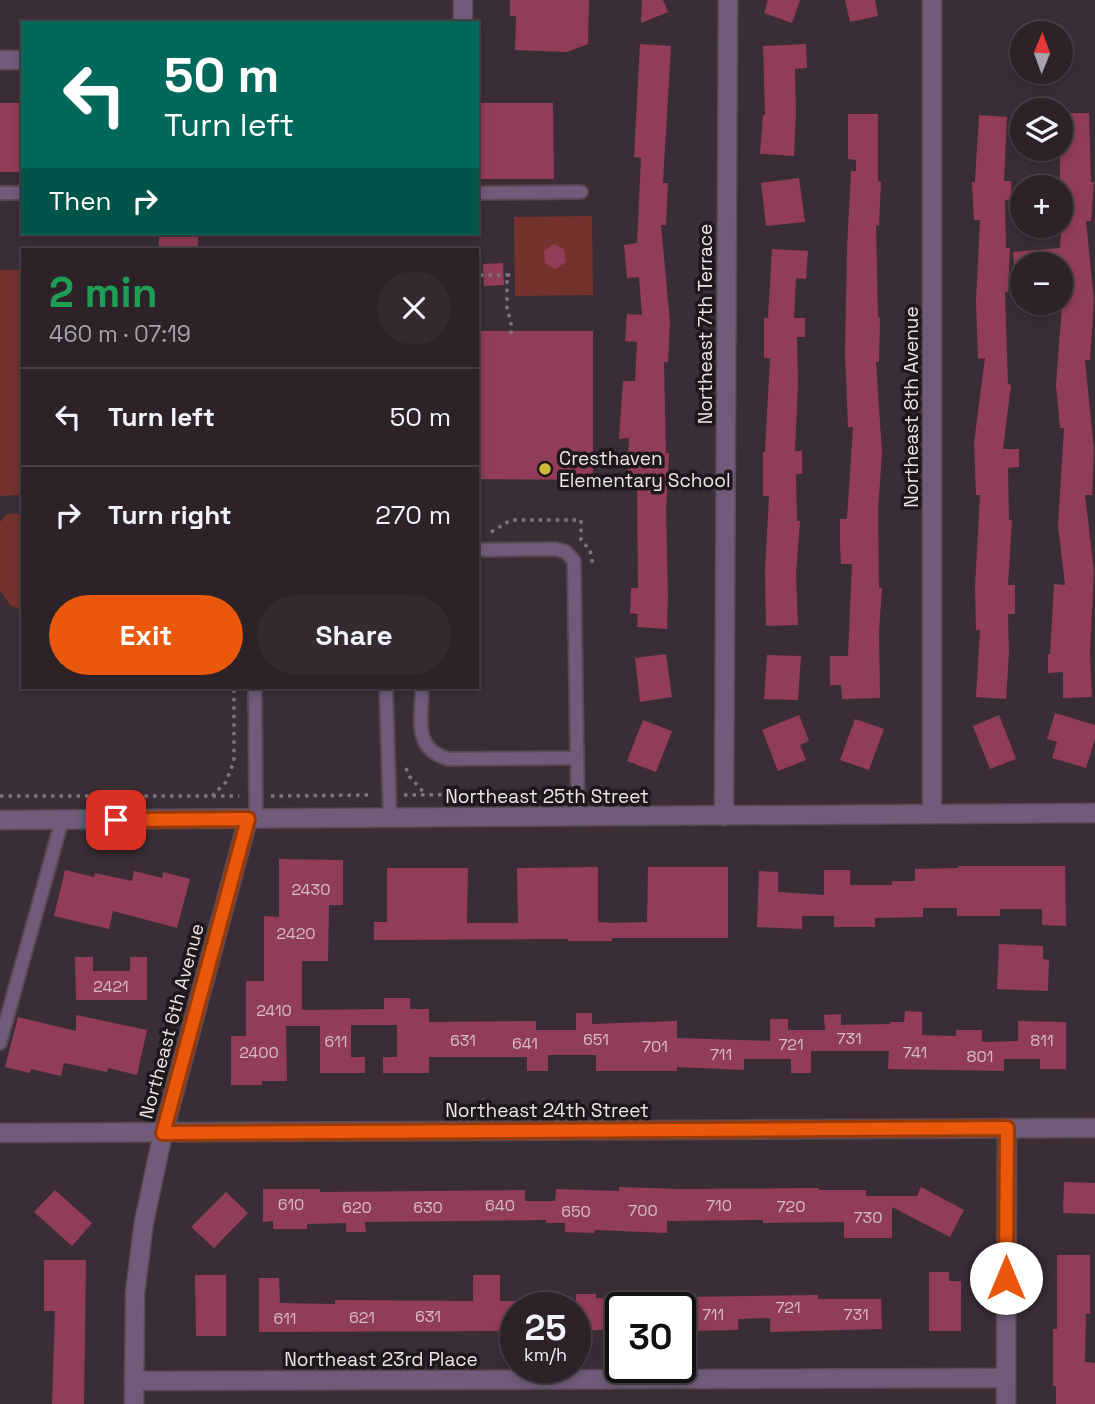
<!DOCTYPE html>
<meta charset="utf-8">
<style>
:root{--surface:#2c2228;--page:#342a30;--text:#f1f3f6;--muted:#a6a4a8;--line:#483f45;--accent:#ea580c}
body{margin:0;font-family:"Space Grotesk",sans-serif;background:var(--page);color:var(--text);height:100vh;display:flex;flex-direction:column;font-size:26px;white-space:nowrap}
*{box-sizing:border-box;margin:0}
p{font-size:23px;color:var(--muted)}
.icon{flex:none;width:38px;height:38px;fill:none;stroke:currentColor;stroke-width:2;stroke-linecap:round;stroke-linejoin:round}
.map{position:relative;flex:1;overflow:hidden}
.side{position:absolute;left:21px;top:248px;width:458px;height:441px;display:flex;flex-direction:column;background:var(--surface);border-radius:0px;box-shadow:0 4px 10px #0003,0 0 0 2px var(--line)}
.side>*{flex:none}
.top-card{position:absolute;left:21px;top:21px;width:458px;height:214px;border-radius:0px;box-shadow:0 4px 10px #0003,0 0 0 2px var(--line);background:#00695c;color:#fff;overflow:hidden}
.needle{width:46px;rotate:1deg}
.tools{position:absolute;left:1010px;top:21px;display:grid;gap:14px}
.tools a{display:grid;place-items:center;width:63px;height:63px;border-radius:50%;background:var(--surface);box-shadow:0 4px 10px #0003,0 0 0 2px var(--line);font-size:35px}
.speed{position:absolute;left:500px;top:1292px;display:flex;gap:14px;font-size:35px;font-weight:700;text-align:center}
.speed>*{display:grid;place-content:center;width:91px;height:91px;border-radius:50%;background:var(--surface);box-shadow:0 4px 10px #0003,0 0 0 2px var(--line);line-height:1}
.speed small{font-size:18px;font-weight:400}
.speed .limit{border:4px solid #111;border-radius:10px;background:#fff;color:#111}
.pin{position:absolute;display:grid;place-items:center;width:60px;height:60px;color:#fff;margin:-30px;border-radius:14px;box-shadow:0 4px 10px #0006}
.me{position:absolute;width:77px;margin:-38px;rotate:0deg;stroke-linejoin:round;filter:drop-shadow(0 0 5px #0008)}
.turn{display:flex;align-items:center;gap:24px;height:147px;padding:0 28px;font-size:32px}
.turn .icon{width:91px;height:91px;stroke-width:2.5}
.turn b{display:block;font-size:49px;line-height:60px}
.then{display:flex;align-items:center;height:66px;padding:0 28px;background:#0003;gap:14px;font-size:26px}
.round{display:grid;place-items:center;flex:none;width:74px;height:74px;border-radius:37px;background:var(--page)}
.headline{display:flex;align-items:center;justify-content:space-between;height:119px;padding:0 28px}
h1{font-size:42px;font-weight:700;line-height:52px;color:#1e9e55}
.cta{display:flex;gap:14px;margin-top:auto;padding:14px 28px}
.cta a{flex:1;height:80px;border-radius:42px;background:var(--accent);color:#fff;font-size:28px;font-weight:700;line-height:80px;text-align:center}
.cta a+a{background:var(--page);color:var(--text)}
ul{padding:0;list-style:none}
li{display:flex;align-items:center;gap:21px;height:98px;padding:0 28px;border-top:2px solid var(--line)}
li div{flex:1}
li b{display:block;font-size:26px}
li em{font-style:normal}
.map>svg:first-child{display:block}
</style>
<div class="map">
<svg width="1095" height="1404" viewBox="0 0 1095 1404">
<rect width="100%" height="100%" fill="#3b2d36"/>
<!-- green -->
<g fill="#74322d">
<polygon points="592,216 593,295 515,296 514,217"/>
<polygon points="0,270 23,270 23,495 0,496"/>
<polygon points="7,514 23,514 23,611 11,606 0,590 0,522"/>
</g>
<!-- building -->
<g fill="#913d57">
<polygon points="510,0 589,0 588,44 567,52 515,50 516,16 510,16"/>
<polygon points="642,0 663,0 668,12 641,23"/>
<polygon points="768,0 800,0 792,23 764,13"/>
<polygon points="845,0 875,0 878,16 850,22"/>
<polygon points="640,44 671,46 663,183 668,183 666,225 661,225 670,323 668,362 664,362 666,453 669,453 666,510 668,596 667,629 637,627 638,614 630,613 631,588 638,588 637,477 627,477 629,438 619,439 623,381 635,381 637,342 625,341 627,314 642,315 639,277 627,278 624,245 637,243 641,158 634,157"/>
<polygon points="806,44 807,68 795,69 796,113 794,156 760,154 763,115 765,115 763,46"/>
<rect x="0" y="103" width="23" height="69"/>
<polygon points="478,103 553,103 554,179 478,179"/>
<polygon points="1060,113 1089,113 1091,182 1094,182 1091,221 1086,221 1094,300 1090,360 1085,360 1094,451 1092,495 1085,495 1094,571 1090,653 1092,697 1063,698 1063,672 1048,673 1048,654 1050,654 1054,584 1065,585 1058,526 1064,428 1060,428 1056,385 1063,292 1060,293 1060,264 1014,264 1013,252 1060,248 1063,201 1060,201"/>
<polygon points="848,114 878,114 878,181 881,182 879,226 876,225 878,317 880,317 879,362 876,362 882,453 878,510 879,588 882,588 879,632 880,698 842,699 841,685 830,685 830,656 848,656 852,564 841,564 840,545 840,519 847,519 853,427 848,427 845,353 847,249 851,171 856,171 856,160 848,159"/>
<polygon points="979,115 1007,117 1004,181 1011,181 1012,200 1005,200 1006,248 1010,248 1008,292 1005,292 1008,384 1011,385 1003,449 1019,449 1019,467 1008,468 1009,520 1012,520 1008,585 1015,585 1015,614 1008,614 1009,654 1006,699 976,697 980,630 976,630 975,587 980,495 976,495 974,443 985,358 978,359 976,301 980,220 974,220 972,182 975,182"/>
<polygon points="799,178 805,222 766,226 761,183"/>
<rect x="159" y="233" width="39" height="17"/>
<polygon points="554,244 564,249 566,262 555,269 545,263 544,251"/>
<polygon points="772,249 808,251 806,279 796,278 794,318 805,318 805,337 797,337 798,385 795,451 802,451 802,474 796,474 797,521 800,521 796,574 798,625 766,626 765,570 769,496 763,496 763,452 765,452 770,358 764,358 764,318 768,318"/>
<polygon points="503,263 504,285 484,286 483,264"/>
<polygon points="478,331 593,331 593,480 478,479"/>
<polygon points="666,654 672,697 640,702 635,658"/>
<polygon points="767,655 801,656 798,700 764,699"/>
<polygon points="1055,713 1095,725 1095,739 1086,768 1052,758 1057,742 1047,739"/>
<polygon points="799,715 809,741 800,745 806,760 778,771 762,730"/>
<polygon points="999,715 1016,759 990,769 973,726"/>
<polygon points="855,719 884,729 869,770 840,760"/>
<polygon points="643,720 672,731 656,772 627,761"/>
<polygon points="279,859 343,860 343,905 329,905 328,961 302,961 302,1010 384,1009 384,998 410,998 410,1009 429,1009 429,1022 536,1021 536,1030 576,1030 576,1013 592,1013 592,1024 677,1021 677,1038 770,1041 770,1019 788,1019 788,1030 825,1030 824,1015 841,1014 841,1025 890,1024 890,1022 904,1022 905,1011 922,1012 922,1035 956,1036 956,1030 982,1030 982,1042 1018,1041 1018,1021 1066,1022 1066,1069 1040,1069 1040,1059 1004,1059 1004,1071 888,1069 889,1051 811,1051 811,1073 791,1073 791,1059 744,1059 744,1070 677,1067 677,1071 596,1071 596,1055 548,1055 548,1071 527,1071 527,1057 429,1057 429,1073 383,1073 383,1057 397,1057 397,1025 351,1025 351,1057 365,1057 365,1073 320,1073 320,1026 286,1026 287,1081 262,1081 262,1085 231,1085 231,1036 246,1036 246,981 264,981 264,916 279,917"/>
<polygon points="958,866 1065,866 1066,926 1042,925 1042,909 1000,909 1000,916 957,916 957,908 923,908 923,917 875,918 875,927 834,927 834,916 802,916 802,929 757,927 759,871 778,872 778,892 824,895 824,870 850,870 850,885 892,885 892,881 915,881 915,869 958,868"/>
<polygon points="598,867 598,922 612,923 647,922 648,867 728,867 728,938 612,938 612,941 568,941 568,939 374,940 374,922 387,922 387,868 468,868 467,923 518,923 517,868"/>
<polygon points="65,870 94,877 95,873 132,881 134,871 162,878 163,872 190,879 177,928 113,911 109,929 54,916"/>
<polygon points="999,944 1043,946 1043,959 1049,960 1048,991 997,989"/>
<polygon points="75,957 93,957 93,971 130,971 130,957 147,957 147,1000 76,1000"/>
<polygon points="76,1015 147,1030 137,1075 108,1068 107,1072 64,1063 61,1076 31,1069 30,1073 5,1067 18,1017 76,1031"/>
<polygon points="1064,1182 1095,1183 1095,1214 1063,1213"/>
<polygon points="619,1187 680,1189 819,1188 819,1190 866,1190 866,1196 917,1196 921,1187 964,1210 950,1237 892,1207 892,1238 844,1238 844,1222 763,1223 763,1220 667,1221 667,1233 595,1230 594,1233 565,1232 565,1223 546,1223 546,1220 365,1222 366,1232 346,1232 346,1223 307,1224 307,1229 273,1229 273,1221 263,1222 263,1189 320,1189 320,1192 525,1190 525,1201 555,1201 556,1189 619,1191"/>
<polygon points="55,1190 92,1223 72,1246 34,1212"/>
<polygon points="226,1192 248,1213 214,1248 191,1227"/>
<polygon points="1057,1255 1090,1255 1090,1314 1086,1314 1085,1362 1095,1363 1095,1404 1056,1404 1056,1386 1053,1386 1053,1329 1057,1329"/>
<polygon points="44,1260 86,1260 84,1404 52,1404 55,1311 44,1311"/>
<polygon points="929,1272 949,1272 949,1281 961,1281 961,1331 929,1331"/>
<polygon points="195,1275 226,1275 226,1336 196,1336"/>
<polygon points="473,1275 500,1275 500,1301 516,1301 516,1331 259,1332 259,1278 279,1278 280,1303 335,1304 335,1300 473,1301"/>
<polygon points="629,1290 663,1291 662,1307 629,1307"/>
<polygon points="576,1294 596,1294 596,1298 621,1299 621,1329 576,1331"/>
<polygon points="818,1295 818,1299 881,1299 882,1329 770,1332 770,1318 738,1319 738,1330 689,1331 688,1297"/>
</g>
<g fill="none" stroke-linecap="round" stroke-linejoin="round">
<defs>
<g id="lane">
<polyline points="0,193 23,193"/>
<polyline points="478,193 581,192"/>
<polyline points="478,550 556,549 566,552 574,561 578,817"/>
<polyline points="255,688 256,819"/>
<polyline points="386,688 390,818"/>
<path d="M422,688C422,719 412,748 448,759L576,758"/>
<polyline points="0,1043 62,820"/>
</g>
<g id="street">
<polyline points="463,23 463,0"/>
<polyline points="0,60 23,60"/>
<polyline points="932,814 932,0"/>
<polyline points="724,816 728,0"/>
<polyline points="0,820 1095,813"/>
<polyline points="0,1133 1095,1128"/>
<polyline points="134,1381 1006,1378"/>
<polyline points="134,1404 135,1293 144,1222 163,1133 248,819"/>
<polyline points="1006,1404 1007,1128"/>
</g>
</defs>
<!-- lane casing -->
<use href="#lane" stroke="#574a53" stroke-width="16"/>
<!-- street casing -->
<use href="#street" stroke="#574a53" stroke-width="21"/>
<!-- path -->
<g stroke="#7f727a" stroke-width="3.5" stroke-dasharray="3.5 5" stroke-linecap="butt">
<polyline points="480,275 507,275"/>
<polyline points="511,334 511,321 507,310 507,275 515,275"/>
<polyline points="491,532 511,520 581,520 581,540 590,550 593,565"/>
<polyline points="406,768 409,776 426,795"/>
<polyline points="404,795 561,794"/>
<polyline points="0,796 239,796"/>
<polyline points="212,796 226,782 234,761 234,688"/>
<polyline points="271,796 372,795"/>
</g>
<!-- lane -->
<use href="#lane" stroke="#705c7a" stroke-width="12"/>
<!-- street -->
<use href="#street" stroke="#705c7a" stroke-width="18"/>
</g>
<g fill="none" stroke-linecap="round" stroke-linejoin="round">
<defs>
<polyline id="route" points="116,820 248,819 163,1133 1007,1128 1006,1278"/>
</defs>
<!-- route casing -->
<use href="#route" stroke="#983908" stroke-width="18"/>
<!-- route -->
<use href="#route" stroke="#ea580c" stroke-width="12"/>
</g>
<!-- markers -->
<circle fill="#cfb837" stroke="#1e171c" stroke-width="2.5" cx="545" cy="469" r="7"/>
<g text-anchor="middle" stroke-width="7" stroke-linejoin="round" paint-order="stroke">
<!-- number labels -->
<g font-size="16" fill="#d6bac4">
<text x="311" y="895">2430</text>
<text x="296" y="939">2420</text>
<text x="111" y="992">2421</text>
<text x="274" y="1016">2410</text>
<text x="849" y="1044">731</text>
<text x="596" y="1045">651</text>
<text x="463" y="1046">631</text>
<text x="1042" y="1046">811</text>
<text x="336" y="1047">611</text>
<text x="525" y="1049">641</text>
<text x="791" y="1050">721</text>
<text x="655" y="1052">701</text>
<text x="259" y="1058">2400</text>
<text x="915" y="1058">741</text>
<text x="721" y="1060">711</text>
<text x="980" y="1062">801</text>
<text x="291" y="1210">610</text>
<text x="500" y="1211">640</text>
<text x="719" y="1211">710</text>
<text x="791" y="1212">720</text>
<text x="357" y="1213">620</text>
<text x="428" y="1213">630</text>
<text x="643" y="1216">700</text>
<text x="576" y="1217">650</text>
<text x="868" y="1223">730</text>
<text x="788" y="1313">721</text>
<text x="713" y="1320">711</text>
<text x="856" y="1320">731</text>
<text x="428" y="1322">631</text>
<text x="362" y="1323">621</text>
<text x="285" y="1324">611</text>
</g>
<!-- street labels -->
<g font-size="19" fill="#ede3e9" stroke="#1e171c">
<text transform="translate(705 324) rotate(-90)" y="7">Northeast 7th Terrace</text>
<text transform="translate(911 407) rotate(-90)" y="7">Northeast 8th Avenue</text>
<text x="547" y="803">Northeast 25th Street</text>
<text transform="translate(171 1021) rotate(-75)" y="7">Northeast 6th Avenue</text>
<text x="547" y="1117">Northeast 24th Street</text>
<text x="381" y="1366">Northeast 23rd Place</text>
</g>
<!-- poi labels -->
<g font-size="19" fill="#ede3e9" stroke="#1e171c" text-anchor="start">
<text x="559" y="465">Cresthaven<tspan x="559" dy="22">Elementary School</tspan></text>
</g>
</g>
</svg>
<div class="tools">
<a><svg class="needle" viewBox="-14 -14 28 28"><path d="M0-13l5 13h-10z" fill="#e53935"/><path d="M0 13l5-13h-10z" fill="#a6a4a8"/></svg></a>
<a><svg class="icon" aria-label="layers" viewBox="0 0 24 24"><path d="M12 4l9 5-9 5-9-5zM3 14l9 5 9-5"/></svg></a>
<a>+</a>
<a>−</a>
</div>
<div class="speed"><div>25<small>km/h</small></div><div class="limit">30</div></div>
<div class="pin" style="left:116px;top:820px;background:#d93025"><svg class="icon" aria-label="arrive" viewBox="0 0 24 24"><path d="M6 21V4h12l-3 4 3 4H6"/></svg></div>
<svg class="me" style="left:1006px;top:1278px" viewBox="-20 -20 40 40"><circle r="19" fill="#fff"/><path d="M0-13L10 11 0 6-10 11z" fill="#ea580c"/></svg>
<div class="top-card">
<div class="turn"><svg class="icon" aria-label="left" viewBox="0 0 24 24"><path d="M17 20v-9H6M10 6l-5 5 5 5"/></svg><div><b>50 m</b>Turn left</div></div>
<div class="then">Then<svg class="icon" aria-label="right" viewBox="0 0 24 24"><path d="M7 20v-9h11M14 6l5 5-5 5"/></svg></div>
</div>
<section class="side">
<div class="headline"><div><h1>2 min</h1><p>460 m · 07:19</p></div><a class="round"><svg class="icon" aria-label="close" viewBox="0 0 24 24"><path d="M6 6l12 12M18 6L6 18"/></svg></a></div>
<ul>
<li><svg class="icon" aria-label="left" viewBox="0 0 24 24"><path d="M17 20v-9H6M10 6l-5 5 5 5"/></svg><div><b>Turn left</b></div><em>50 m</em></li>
<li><svg class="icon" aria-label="right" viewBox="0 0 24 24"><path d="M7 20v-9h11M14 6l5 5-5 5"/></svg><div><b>Turn right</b></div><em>270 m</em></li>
</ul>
<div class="cta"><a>Exit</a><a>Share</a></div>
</section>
</div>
